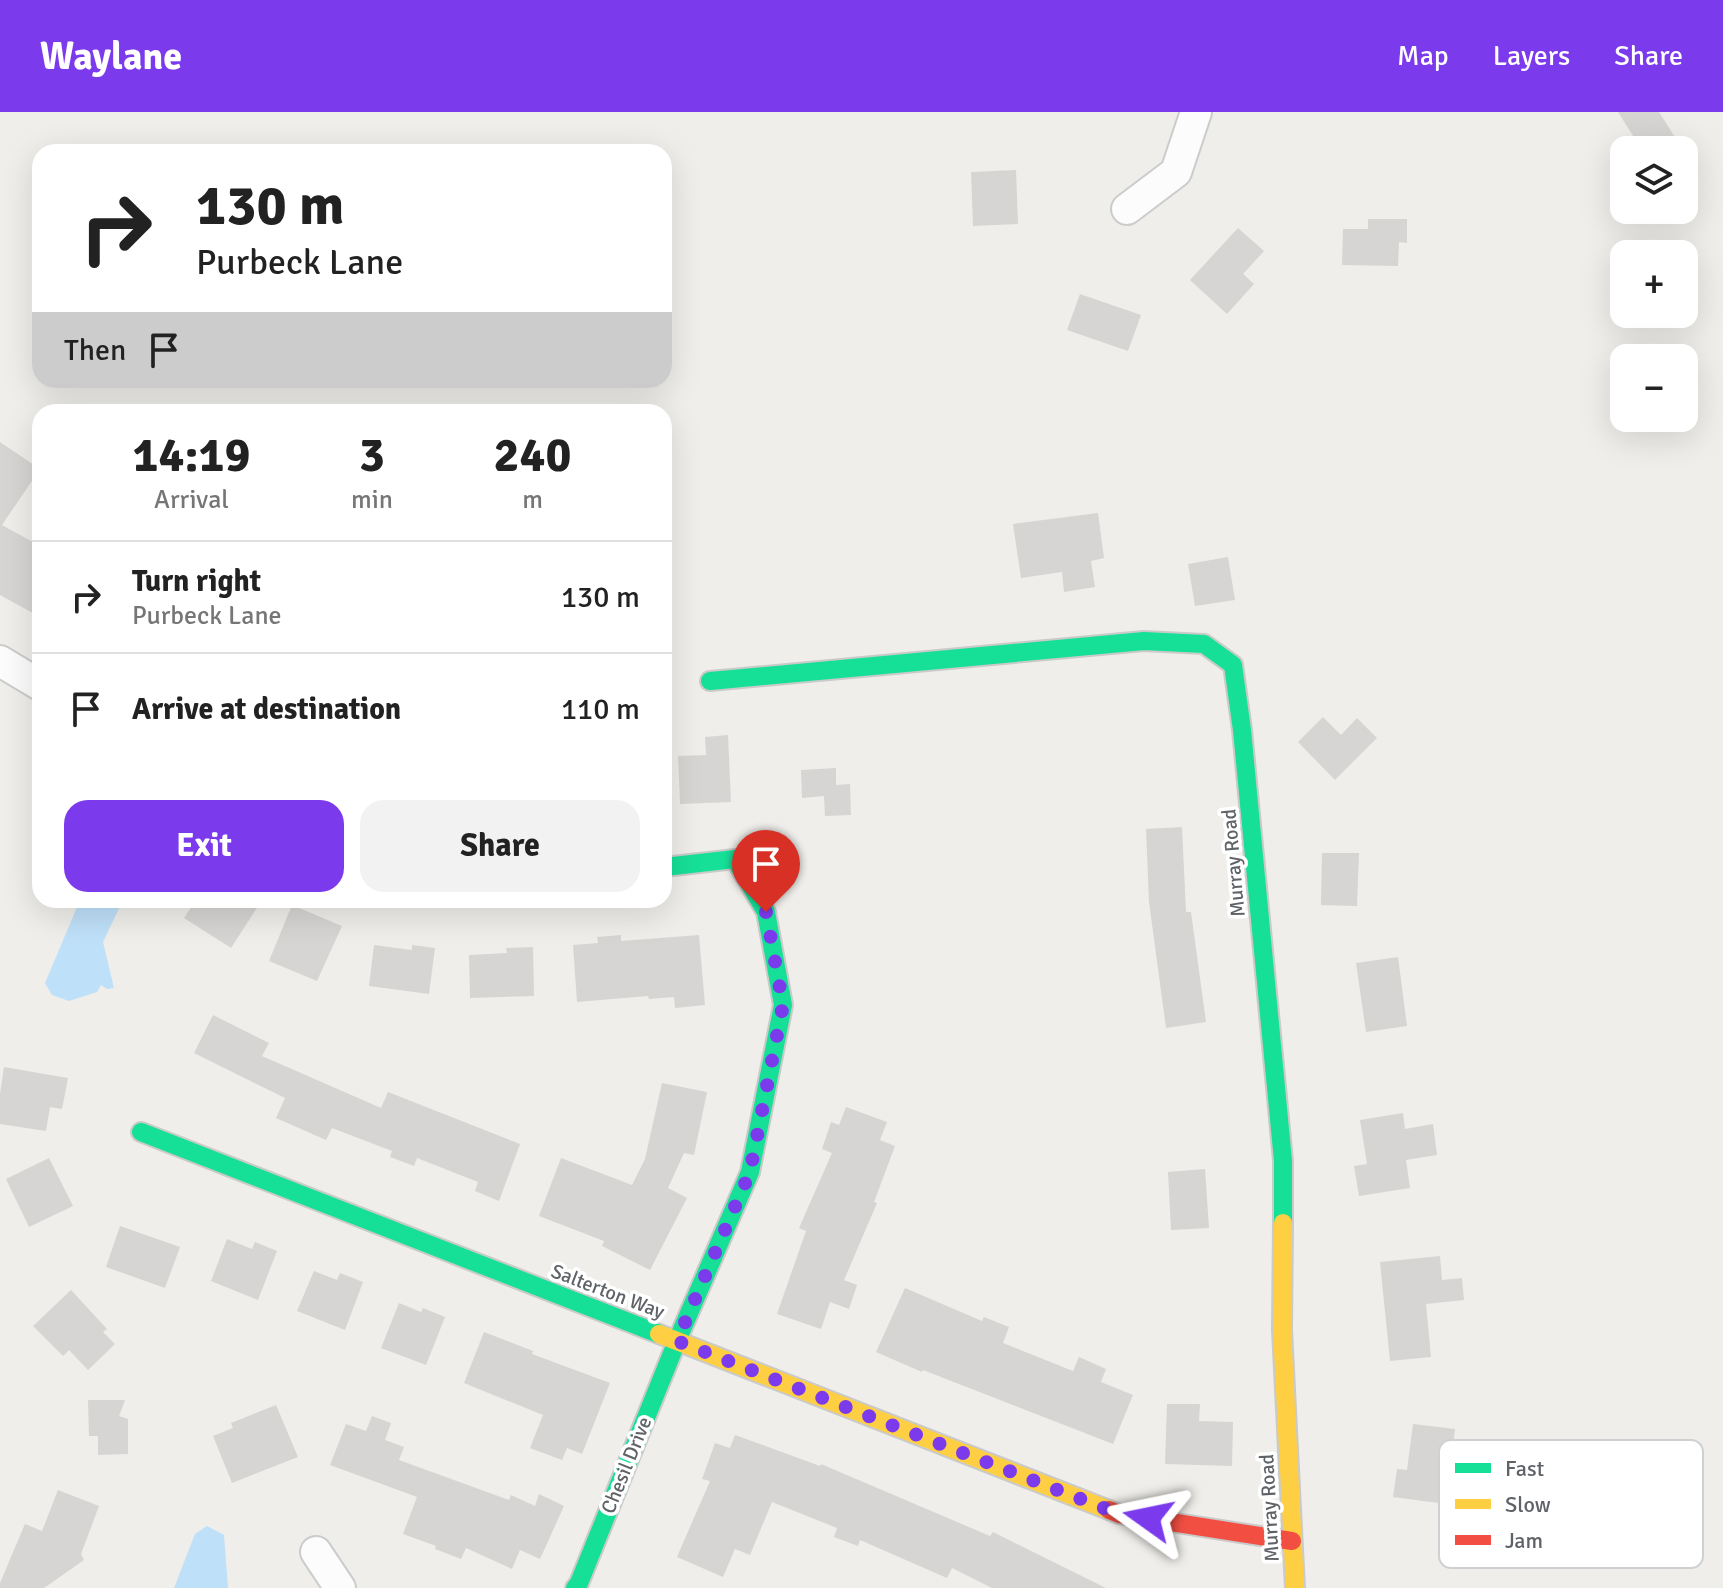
<!DOCTYPE html>
<meta charset="utf-8">
<style>
:root{--surface:#fff;--page:#f2f2f2;--text:#222;--muted:#767676;--line:#e0e0e0;--accent:#7c3aed}
body{margin:0;font-family:Signika,sans-serif;background:var(--page);color:var(--text);height:100vh;display:flex;flex-direction:column;font-size:30px;white-space:nowrap}
*{box-sizing:border-box;margin:0}
p{font-size:26px;color:var(--muted)}
.icon{flex:none;width:44px;height:44px;fill:none;stroke:currentColor;stroke-width:2;stroke-linecap:round;stroke-linejoin:round}
.map{position:relative;flex:1;overflow:hidden}
.drawer{position:absolute;left:32px;top:292px;width:640px;height:504px;display:flex;flex-direction:column;background:var(--surface);border-radius:24px;box-shadow:0 8px 32px #0002}
.drawer>*{flex:none}
.banner{position:absolute;left:32px;top:32px;width:640px;height:244px;border-radius:24px;box-shadow:0 8px 32px #0002;background:#fff;color:var(--text);overflow:hidden}
.tools{position:absolute;left:1610px;top:24px;display:grid;gap:16px}
.tools a{display:grid;place-items:center;width:88px;height:88px;border-radius:16px;background:var(--surface);box-shadow:0 8px 32px #0002;font-size:40px}
.pin{position:absolute;display:grid;place-items:center;width:68px;height:68px;color:#fff;margin:-82px -34px;border-radius:50% 50% 50% 0;rotate:-45deg;box-shadow:0 0 8px #0007}
.pin .icon{rotate:45deg}
.me{position:absolute;width:88px;margin:-44px;rotate:282deg;stroke-linejoin:round;filter:drop-shadow(0 0 6px #0008)}
.turn{display:flex;align-items:center;gap:28px;height:168px;padding:0 32px;font-size:36px}
.turn .icon{width:104px;height:104px;stroke-width:2.5}
.turn b{display:block;font-size:56px;line-height:68px}
.then{display:flex;align-items:center;height:76px;padding:0 32px;background:#0003;gap:16px;font-size:30px}
.eta{display:flex;justify-content:space-evenly;align-items:center;height:136px;text-align:center}
.eta b{font-size:48px;font-weight:700;line-height:56px}
.cta{display:flex;gap:16px;margin-top:auto;padding:16px 32px}
.cta a{flex:1;height:92px;border-radius:24px;background:var(--accent);color:#fff;font-size:32px;font-weight:700;line-height:92px;text-align:center}
.cta a+a{background:var(--page);color:var(--text)}
ul{padding:0;list-style:none}
li{display:flex;align-items:center;gap:24px;height:112px;padding:0 32px;border-top:2px solid var(--line)}
li div{flex:1}
li b{display:block;font-size:30px}
li em{font-style:normal}
header{display:flex;align-items:center;gap:48px;box-sizing:border-box;height:112px;padding:0 40px;background:var(--accent);color:#fff}
header strong{font-size:38px}
nav{display:flex;gap:44px;margin-inline-start:auto;font-size:28px}
.map>svg:first-child{display:block}
</style>
<header>
<strong>Waylane</strong>
<nav><a>Map</a><a>Layers</a><a>Share</a></nav>
</header>
<div class="map">
<svg width="1723" height="1476" viewBox="0 0 1723 1476">
<rect width="100%" height="100%" fill="#efeeea"/>
<!-- water -->
<g fill="#bfe0f9">
<polygon points="80,788 123,788 103,830 114,876 107,877 101,873 97,880 69,889 52,883 45,871"/>
<polygon points="207,1414 224,1423 228,1476 174,1476 195,1422"/>
</g>
<!-- building -->
<g fill="#d6d5d3">
<polygon points="1618,0 1659,0 1683,38 1642,38"/>
<polygon points="1016,58 1018,112 973,114 971,60"/>
<polygon points="1368,107 1407,107 1407,131 1399,130 1398,154 1342,153 1343,117 1368,117"/>
<polygon points="1238,116 1264,139 1243,162 1254,172 1227,202 1190,168"/>
<polygon points="1080,182 1141,203 1128,239 1067,218"/>
<polygon points="0,330 40,357 2,413 40,434 40,505 0,483"/>
<polygon points="1098,401 1104,446 1091,449 1095,475 1064,480 1062,460 1021,466 1013,412"/>
<polygon points="1228,445 1235,488 1195,494 1188,452"/>
<polygon points="1323,605 1341,623 1357,606 1377,626 1335,668 1298,630"/>
<polygon points="728,623 731,690 680,692 678,644 706,643 705,625"/>
<polygon points="836,656 836,673 850,672 851,703 825,704 824,684 802,686 801,658"/>
<polygon points="1182,715 1186,800 1191,800 1206,910 1166,916 1149,790 1146,717"/>
<polygon points="1322,741 1359,741 1357,794 1321,793"/>
<polygon points="196,788 262,788 231,836 184,806"/>
<polygon points="292,793 342,814 317,869 269,849"/>
<polygon points="621,823 621,829 699,823 705,893 675,896 674,885 649,887 648,884 577,890 573,833 598,831 597,825"/>
<polygon points="374,833 412,838 412,833 435,836 429,882 369,874"/>
<polygon points="533,835 534,884 470,886 469,843 507,841 506,836"/>
<polygon points="1398,845 1407,914 1366,920 1356,851"/>
<polygon points="213,903 269,931 262,944 381,996 388,980 520,1032 499,1089 475,1079 478,1070 417,1046 414,1054 390,1045 392,1039 332,1016 326,1028 276,1006 285,986 194,941"/>
<polygon points="4,955 68,966 62,997 50,995 46,1019 0,1012 0,982"/>
<polygon points="662,971 707,980 694,1043 684,1041 668,1076 687,1086 650,1158 602,1134 604,1129 539,1104 561,1046 632,1073 645,1047"/>
<polygon points="846,995 887,1010 880,1028 895,1034 874,1090 877,1091 844,1168 857,1173 849,1197 830,1190 821,1217 777,1202 806,1119 799,1116 832,1041 822,1037 831,1010 839,1013"/>
<polygon points="1403,1001 1405,1017 1433,1012 1437,1043 1406,1048 1410,1076 1359,1084 1354,1054 1367,1052 1360,1008"/>
<polygon points="49,1046 73,1094 29,1115 6,1067"/>
<polygon points="1205,1057 1209,1116 1171,1118 1168,1060"/>
<polygon points="120,1114 180,1135 165,1176 106,1155"/>
<polygon points="227,1127 252,1137 255,1130 277,1139 258,1188 211,1169"/>
<polygon points="1440,1144 1442,1168 1462,1166 1464,1188 1426,1192 1431,1245 1390,1249 1380,1150"/>
<polygon points="314,1159 337,1168 340,1161 363,1170 345,1218 297,1199"/>
<polygon points="905,1176 982,1209 984,1205 1009,1215 1003,1231 1073,1259 1079,1245 1106,1257 1101,1270 1133,1283 1113,1332 923,1258 922,1260 876,1240"/>
<polygon points="71,1178 107,1217 103,1220 115,1232 88,1258 69,1238 63,1244 33,1214"/>
<polygon points="399,1191 421,1200 423,1196 445,1205 426,1253 381,1236"/>
<polygon points="484,1220 533,1239 532,1242 610,1271 582,1342 567,1336 562,1348 530,1336 543,1303 464,1271"/>
<polygon points="88,1288 125,1288 119,1304 128,1307 128,1342 98,1343 98,1324 89,1324"/>
<polygon points="1167,1292 1200,1292 1199,1309 1233,1310 1232,1354 1165,1352"/>
<polygon points="276,1293 298,1345 232,1371 213,1324 233,1316 231,1311"/>
<polygon points="372,1304 391,1311 385,1328 404,1335 399,1348 509,1388 511,1383 535,1394 539,1382 564,1394 540,1447 520,1438 512,1457 466,1436 461,1447 435,1437 436,1434 403,1422 417,1385 330,1353 346,1312 366,1319"/>
<polygon points="1413,1312 1455,1317 1446,1392 1393,1385 1397,1357 1407,1358"/>
<polygon points="735,1323 820,1354 821,1352 990,1424 993,1420 1106,1476 992,1476 952,1456 947,1466 860,1428 858,1434 834,1425 837,1416 772,1390 750,1443 735,1437 723,1465 677,1445 710,1369 702,1367 715,1331 730,1336"/>
<polygon points="58,1378 99,1394 81,1442 84,1448 44,1476 0,1476 0,1471 25,1412 42,1419"/>
</g>
<g fill="none" stroke-linecap="round" stroke-linejoin="round">
<defs>
<g id="street">
<polyline points="1127,97 1176,60 1196,0"/>
<polyline points="0,549 40,573"/>
<polyline points="316,1440 340,1476"/>
</g>
<g id="fast">
<polyline points="710,569 1144,529 1204,532 1233,553 1242,618 1283,1049 1283,1111"/>
<polyline points="141,1020 659,1222"/>
<polyline points="575,1476 579,1471 677,1229 750,1060 783,893 766,800 735,747 664,755"/>
</g>
<g id="slow">
<polyline points="1283,1111 1282,1218 1295,1476"/>
<polyline points="659,1222 1109,1398"/>
</g>
<polyline id="jam" points="1109,1398 1119,1402 1292,1429"/>
</defs>
<!-- street casing -->
<use href="#street" stroke="#cbcccc" stroke-width="34"/>
<!-- fast casing -->
<use href="#fast" stroke="#cacacb" stroke-width="22"/>
<!-- slow casing -->
<use href="#slow" stroke="#cacacb" stroke-width="22"/>
<!-- jam casing -->
<use href="#jam" stroke="#cacacb" stroke-width="22"/>
<!-- street -->
<use href="#street" stroke="#fdfcfc" stroke-width="30"/>
<!-- fast -->
<use href="#fast" stroke="#16e098" stroke-width="18"/>
<!-- slow -->
<use href="#slow" stroke="#ffcf43" stroke-width="18"/>
<!-- jam -->
<use href="#jam" stroke="#f24e42" stroke-width="18"/>
</g>
<g fill="none" stroke-linecap="round" stroke-linejoin="round">
<!-- route -->
<polyline stroke="#7c3aed" stroke-width="14" stroke-dasharray="0 25.2" points="766,800 783,893 750,1060 677,1229 1119,1402 1148,1406"/>
</g>
<g text-anchor="middle" stroke-width="7" stroke-linejoin="round" paint-order="stroke">
<!-- street labels -->
<g font-size="20" fill="#5f6368" stroke="#fff">
<text transform="translate(1233 751) rotate(-95)" y="7">Murray Road</text>
<text transform="translate(608 1179) rotate(21)" y="7">Salterton Way</text>
<text transform="translate(626 1353) rotate(-68)" y="7">Chesil Drive</text>
<text transform="translate(1269 1396) rotate(-93)" y="7">Murray Road</text>
</g>
</g>
<!-- legend -->
<rect x="1439" y="1328" width="264" height="128" rx="12" fill="#fff" stroke="#cfd0d2" stroke-width="2"/>
<rect x="1455" y="1351" width="36" height="10" fill="#16e098"/>
<rect x="1455" y="1387" width="36" height="10" fill="#ffcf43"/>
<rect x="1455" y="1423" width="36" height="10" fill="#f24e42"/>
<g font-size="22" fill="#5f6368">
<text x="1505" y="1364">Fast</text>
<text x="1505" y="1400">Slow</text>
<text x="1505" y="1436">Jam</text>
</g>
</svg>
<div class="tools">
<a><svg class="icon" aria-label="layers" viewBox="0 0 24 24"><path d="M12 4l9 5-9 5-9-5zM3 14l9 5 9-5"/></svg></a>
<a>+</a>
<a>−</a>
</div>
<div class="pin" style="left:766px;top:800px;background:#d93025"><svg class="icon" aria-label="arrive" viewBox="0 0 24 24"><path d="M6 21V4h12l-3 4 3 4H6"/></svg></div>
<svg class="me" style="left:1148px;top:1406px" viewBox="-20 -20 40 40"><path d="M0-17L14 15 0 8-14 15z" fill="#7c3aed" stroke="#fff" stroke-width="4"/></svg>
<div class="banner">
<div class="turn"><svg class="icon" aria-label="right" viewBox="0 0 24 24"><path d="M7 20v-9h11M14 6l5 5-5 5"/></svg><div><b>130 m</b>Purbeck Lane</div></div>
<div class="then">Then<svg class="icon" aria-label="arrive" viewBox="0 0 24 24"><path d="M6 21V4h12l-3 4 3 4H6"/></svg></div>
</div>
<section class="drawer">
<div class="eta">
<div><b>14:19</b><p>Arrival</p></div>
<div><b>3</b><p>min</p></div>
<div><b>240</b><p>m</p></div>
</div>
<ul>
<li><svg class="icon" aria-label="right" viewBox="0 0 24 24"><path d="M7 20v-9h11M14 6l5 5-5 5"/></svg><div><b>Turn right</b><p>Purbeck Lane</p></div><em>130 m</em></li>
<li><svg class="icon" aria-label="arrive" viewBox="0 0 24 24"><path d="M6 21V4h12l-3 4 3 4H6"/></svg><div><b>Arrive at destination</b></div><em>110 m</em></li>
</ul>
<div class="cta"><a>Exit</a><a>Share</a></div>
</section>
</div>
